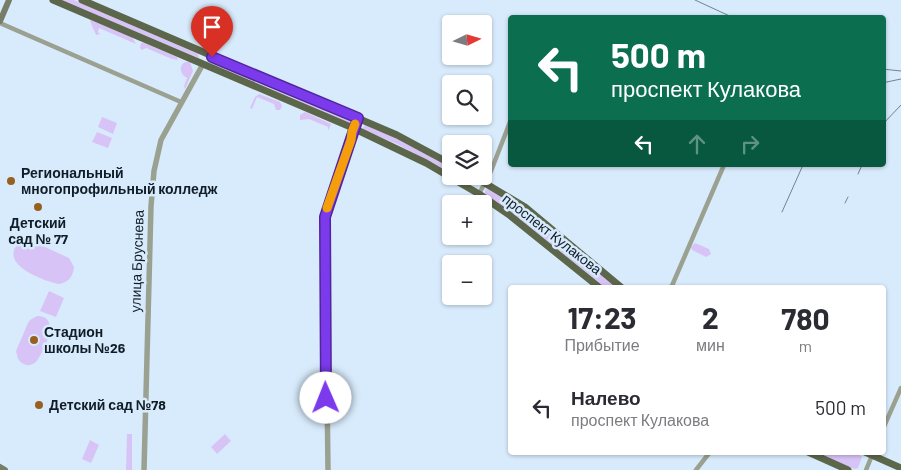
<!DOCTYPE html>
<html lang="ru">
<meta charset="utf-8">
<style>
:root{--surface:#fff;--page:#f7f7f7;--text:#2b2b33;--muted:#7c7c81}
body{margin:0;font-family:Barlow,sans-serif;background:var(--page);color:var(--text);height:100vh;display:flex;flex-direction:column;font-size:19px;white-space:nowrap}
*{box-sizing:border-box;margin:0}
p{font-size:16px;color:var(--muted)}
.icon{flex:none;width:28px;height:28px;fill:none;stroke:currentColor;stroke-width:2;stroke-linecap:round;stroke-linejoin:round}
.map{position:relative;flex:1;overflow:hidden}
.sheet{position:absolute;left:508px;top:285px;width:378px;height:170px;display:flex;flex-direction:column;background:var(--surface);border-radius:5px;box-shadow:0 1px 4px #0004}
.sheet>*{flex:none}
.banner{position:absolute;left:508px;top:15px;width:378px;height:152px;border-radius:5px;box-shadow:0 1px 4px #0004;background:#0b6e4f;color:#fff;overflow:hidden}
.needle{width:32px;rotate:85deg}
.buttons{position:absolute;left:442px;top:15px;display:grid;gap:10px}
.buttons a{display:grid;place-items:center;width:50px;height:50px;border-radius:5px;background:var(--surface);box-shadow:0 1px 4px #0004;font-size:25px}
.pin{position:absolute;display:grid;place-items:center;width:42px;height:42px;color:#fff;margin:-51px -21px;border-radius:50% 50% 50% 0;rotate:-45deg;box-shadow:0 0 5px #0007}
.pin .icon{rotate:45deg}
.me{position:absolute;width:55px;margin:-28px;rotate:359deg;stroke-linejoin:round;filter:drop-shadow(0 0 4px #0008)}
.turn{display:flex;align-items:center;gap:18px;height:105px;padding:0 20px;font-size:22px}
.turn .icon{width:65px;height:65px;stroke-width:2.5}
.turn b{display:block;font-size:35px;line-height:42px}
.lanes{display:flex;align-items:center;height:48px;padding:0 20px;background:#0003;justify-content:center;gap:25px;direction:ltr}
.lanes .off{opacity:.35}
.eta{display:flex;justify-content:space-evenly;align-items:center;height:85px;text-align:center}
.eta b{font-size:30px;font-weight:700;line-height:35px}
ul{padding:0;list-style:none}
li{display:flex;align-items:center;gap:15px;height:75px;padding:0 20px}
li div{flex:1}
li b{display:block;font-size:19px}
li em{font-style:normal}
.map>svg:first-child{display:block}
</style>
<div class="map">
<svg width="901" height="470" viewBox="0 0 901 470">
<rect width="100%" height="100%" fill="#d8ebfc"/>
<!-- green -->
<g fill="#d8c3f7">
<polygon points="61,0 74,0 198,54 199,58"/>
<polygon points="91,20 132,37 136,44 99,28 98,32 100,34 96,35 90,21"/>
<polygon points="141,43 144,43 177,57 178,60 172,59 146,48 142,50 140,48"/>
<polygon points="213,58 352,119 353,122 350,123 211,63"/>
<path d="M185,62H190L193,71L185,89L184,86L187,78L184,76C180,71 179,66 185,62Z"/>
<polygon points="259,94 280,102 282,106 280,110 276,110 274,104 257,97 252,109 250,108 255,97"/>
<polygon points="305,112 331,124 328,131 328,127 309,119 300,120 300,115"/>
<polygon points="102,117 117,123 113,134 98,127"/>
<polygon points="365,125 401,140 451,168 451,173 397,144 364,130 363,128"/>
<polygon points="97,132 112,138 108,148 92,142"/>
<polygon points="488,189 517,205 533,217 617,287 605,287 529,226 485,194 485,190"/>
<path d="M26,240L32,241L69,258L74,267C73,277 68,283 58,284C45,281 8,268 14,250C16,245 21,242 26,240Z"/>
<polygon points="695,243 709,249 711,254 706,257 692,250 691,247"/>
<polygon points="49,291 64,298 56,317 40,311"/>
<path d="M37,316C62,316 44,351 36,362C30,367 23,366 18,359L16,351L28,323L30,320Z"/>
<polygon points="127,434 132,434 132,470 126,470"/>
<polygon points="225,434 231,441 217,454 211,447"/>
<polygon points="90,440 99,445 91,463 82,459"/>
<polygon points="815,453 857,453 862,457 858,468 855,469"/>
</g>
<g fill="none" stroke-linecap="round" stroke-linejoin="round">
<!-- minor -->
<g stroke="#9ba191" stroke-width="4.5">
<polyline points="0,23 181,102"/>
<polyline points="479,194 491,171 510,122"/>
<polyline points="671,288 724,165"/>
<polyline points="882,431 901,388"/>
<polyline points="696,470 710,452"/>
<polyline points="866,470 873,453"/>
</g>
<!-- tertiary -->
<g stroke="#9ba191" stroke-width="5.5">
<polyline points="144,470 151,206 154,171 161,140 203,64"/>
<polyline points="328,470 325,217 358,118"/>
</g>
<!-- secondary -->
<g stroke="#767e68" stroke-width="6">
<polyline points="0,21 9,0"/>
<polyline points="0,467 5,470"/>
</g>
<!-- primary -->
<g stroke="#5c664a" stroke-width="7">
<polyline points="53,0 353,128 426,163 479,194 508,214 600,288"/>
<polyline points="82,0 397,135 451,164"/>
<polyline points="473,176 525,207 622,288"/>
<polyline points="808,452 848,470"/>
<polyline points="865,452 901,468"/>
</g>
<!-- rail -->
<g stroke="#738290" stroke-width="1">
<polyline points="695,0 734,18"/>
<polyline points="882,69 901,71"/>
<polyline points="882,83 901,79"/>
<polyline points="882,125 901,105"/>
<polyline points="858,174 862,165"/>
<polyline points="845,203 848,197"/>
<polyline points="782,212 803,165"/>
</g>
</g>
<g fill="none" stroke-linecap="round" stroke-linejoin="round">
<defs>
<polyline id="route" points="212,57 358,118 325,217 326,398"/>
</defs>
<!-- route casing -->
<use href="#route" stroke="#51269a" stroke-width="12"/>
<!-- route -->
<use href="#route" stroke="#7c3aed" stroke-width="9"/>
<!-- slow -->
<polyline stroke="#f59e0b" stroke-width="9" points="327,208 351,140 352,132 355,124"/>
</g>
<!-- markers -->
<g fill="#995f1e" stroke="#d8ebfc" stroke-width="2">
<circle cx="11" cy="181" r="5"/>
<circle cx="38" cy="207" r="5"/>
<circle cx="34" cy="340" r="5"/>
<circle cx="39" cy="405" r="5"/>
</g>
<g text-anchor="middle" stroke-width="5" stroke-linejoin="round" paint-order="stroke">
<!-- poi labels -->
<g font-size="14" font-weight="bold" fill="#101c26" stroke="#d8ebfc" text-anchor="start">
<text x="21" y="178">Региональный<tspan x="21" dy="16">многопрофильный колледж</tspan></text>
<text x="38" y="228" text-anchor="middle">Детский<tspan x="38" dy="16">сад № 77</tspan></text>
<text x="44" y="337">Стадион<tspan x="44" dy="16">школы №26</tspan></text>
<text x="49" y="410">Детский сад №78</text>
</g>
<!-- street labels -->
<g font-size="14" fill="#101c26" stroke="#d8ebfc">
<text transform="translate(552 234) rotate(38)" y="5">проспект Кулакова</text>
<text transform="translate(137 261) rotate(-88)" y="5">улица Бруснева</text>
</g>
</g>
</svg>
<div class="buttons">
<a><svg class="needle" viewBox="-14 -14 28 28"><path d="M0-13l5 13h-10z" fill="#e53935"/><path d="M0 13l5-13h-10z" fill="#7c7c81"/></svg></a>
<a><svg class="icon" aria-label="search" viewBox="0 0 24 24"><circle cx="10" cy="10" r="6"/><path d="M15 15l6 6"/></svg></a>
<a><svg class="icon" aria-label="layers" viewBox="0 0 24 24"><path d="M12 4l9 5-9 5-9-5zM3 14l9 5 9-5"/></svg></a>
<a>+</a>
<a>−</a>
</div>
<div class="pin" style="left:212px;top:57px;background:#d93025"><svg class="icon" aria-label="arrive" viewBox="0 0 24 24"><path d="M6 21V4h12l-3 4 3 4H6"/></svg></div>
<svg class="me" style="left:326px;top:398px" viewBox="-20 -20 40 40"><circle r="19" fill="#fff"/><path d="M0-13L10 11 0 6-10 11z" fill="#7c3aed"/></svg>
<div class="banner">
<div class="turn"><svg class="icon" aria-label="left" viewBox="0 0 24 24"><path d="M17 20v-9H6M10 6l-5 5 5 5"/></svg><div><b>500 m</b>проспект Кулакова</div></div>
<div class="lanes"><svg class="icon" aria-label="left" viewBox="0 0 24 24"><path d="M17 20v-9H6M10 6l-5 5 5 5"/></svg><svg class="icon off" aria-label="ahead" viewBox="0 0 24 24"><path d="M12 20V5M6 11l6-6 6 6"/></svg><svg class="icon off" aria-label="right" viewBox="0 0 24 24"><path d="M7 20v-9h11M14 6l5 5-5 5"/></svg></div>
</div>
<section class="sheet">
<div class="eta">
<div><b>17:23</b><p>Прибытие</p></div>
<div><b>2</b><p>мин</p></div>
<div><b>780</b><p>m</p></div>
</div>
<ul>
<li><svg class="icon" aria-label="left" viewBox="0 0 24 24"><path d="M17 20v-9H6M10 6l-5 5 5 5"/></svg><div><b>Налево</b><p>проспект Кулакова</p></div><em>500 m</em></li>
</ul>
</section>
</div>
